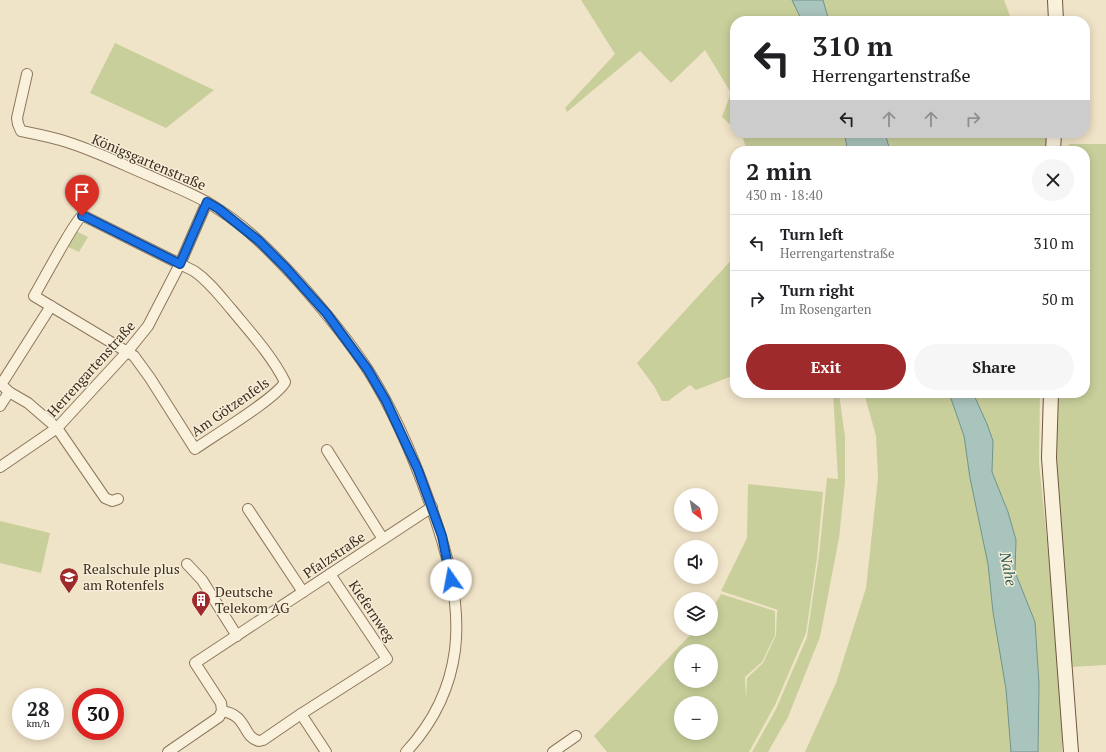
<!DOCTYPE html>
<meta charset="utf-8">
<style>
:root{--surface:#fff;--page:#f6f6f6;--text:#202124;--muted:#757577;--line:#e0e0e0;--accent:#9e2a2b}
body{margin:0;font-family:"PT Serif",serif;background:var(--page);color:var(--text);height:100vh;display:flex;flex-direction:column;font-size:15px;white-space:nowrap}
*{box-sizing:border-box;margin:0}
p{font-size:13px;color:var(--muted)}
.icon{flex:none;width:22px;height:22px;fill:none;stroke:currentColor;stroke-width:2;stroke-linecap:round;stroke-linejoin:round}
.map{position:relative;flex:1;overflow:hidden}
.side{position:absolute;left:730px;top:146px;width:360px;height:252px;display:flex;flex-direction:column;background:var(--surface);border-radius:16px;box-shadow:0 2px 10px #0003}
.side>*{flex:none}
.banner{position:absolute;left:730px;top:16px;width:360px;height:122px;border-radius:16px;box-shadow:0 2px 10px #0003;background:#fff;color:var(--text);overflow:hidden}
.needle{width:26px;rotate:148deg}
.fabs{position:absolute;left:674px;top:488px;display:grid;gap:8px}
.fabs a{display:grid;place-items:center;width:44px;height:44px;border-radius:50%;background:var(--surface);box-shadow:0 2px 10px #0003;font-size:20px}
.speed{position:absolute;left:12px;top:688px;display:flex;gap:8px;font-size:20px;font-weight:700;text-align:center}
.speed>*{display:grid;place-content:center;width:52px;height:52px;border-radius:50%;background:var(--surface);box-shadow:0 2px 10px #0003;line-height:1}
.speed small{font-size:10px;font-weight:400}
.speed .limit{border:6px solid #d22;background:#fff;color:#111}
.pin{position:absolute;display:grid;place-items:center;width:34px;height:34px;color:#fff;margin:-41px -17px;border-radius:50% 50% 50% 0;rotate:-45deg;box-shadow:0 0 4px #0007}
.pin .icon{rotate:45deg}
.me{position:absolute;width:44px;margin:-22px;rotate:348deg;stroke-linejoin:round;filter:drop-shadow(0 0 3px #0008)}
.turn{display:flex;align-items:center;gap:14px;height:84px;padding:0 16px;font-size:18px}
.turn .icon{width:52px;height:52px;stroke-width:2.5}
.turn b{display:block;font-size:28px;line-height:34px}
.lanes{display:flex;align-items:center;height:38px;padding:0 16px;background:#0003;justify-content:center;gap:20px;direction:ltr}
.lanes .off{opacity:.35}
.round{display:grid;place-items:center;flex:none;width:42px;height:42px;border-radius:21px;background:var(--page)}
.overview{display:flex;align-items:center;justify-content:space-between;height:68px;padding:0 16px}
h1{font-size:24px;font-weight:700;line-height:30px}
.cta{display:flex;gap:8px;margin-top:auto;padding:8px 16px}
.cta a{flex:1;height:46px;border-radius:24px;background:var(--accent);color:#fff;font-size:16px;font-weight:700;line-height:46px;text-align:center}
.cta a+a{background:var(--page);color:var(--text)}
ul{padding:0;list-style:none}
li{display:flex;align-items:center;gap:12px;height:56px;padding:0 16px;border-top:1px solid var(--line)}
li div{flex:1}
li b{display:block;font-size:15px}
li em{font-style:normal}
.map>svg:first-child{display:block}
</style>
<div class="map">
<svg width="1106" height="752" viewBox="0 0 1106 752">
<rect width="100%" height="100%" fill="#f0e4c8"/>
<!-- green -->
<g fill="#c9cf9b" fill-rule="evenodd">
<polygon points="581,0 792,0 802,21 735,21 735,129 722,117 731,93 705,50 671,83 640,51 567,112 565,108 615,54"/>
<polygon points="823,0 1004,0 1012,21 829,21"/>
<polygon points="115,43 214,90 166,128 90,93"/>
<polygon points="739,133 844,133 848,151 747,151 742,135"/>
<polygon points="885,133 1047,133 1046,151 890,151"/>
<polygon points="1069,144 1106,144 1106,665 1070,667 1054,454 1057,393 1085,393 1085,151 1068,151"/>
<polygon points="74,230 88,237 79,252 66,246"/>
<polygon points="735,256 735,375 696,390 690,385 668,401 662,401 654,386 637,363"/>
<polygon points="833,393 839,393 845,437 845,482 839,538 820,637 788,717 768,752 752,752 776,709 807,637 819,555 827,478 838,479"/>
<polygon points="864,393 949,393 964,436 970,478 988,564 993,612 1006,689 1011,752 805,752 836,683 866,588 878,478 876,436"/>
<polygon points="973,393 1040,393 1039,463 1051,579 1062,734 1062,752 1038,752 1039,684 1035,622 1015,572 1016,540 1008,512 992,472 993,441"/>
<path d="M748,484L823,492L817,558L806,633L775,705L749,752H607L594,736L696,629H711V611L721,594L775,611V635L762,662L745,677L746,699L747,678L763,663L776,635L777,612L778,610L721,591L747,538ZM681,651H711V681H681ZM681,703H711V733H681Z"/>
<polygon points="0,521 50,533 41,573 0,563"/>
</g>
<!-- water -->
<g fill="#a9c4bc" stroke="#6f938a">
<polygon points="792,0 823,0 829,21 802,21"/>
<polygon points="844,133 885,133 890,151 848,151"/>
<polygon points="949,393 973,393 987,424 993,441 992,472 1008,512 1016,540 1015,572 1035,622 1039,684 1038,752 1011,752 1006,689 993,612 988,564 970,478 964,436"/>
</g>
<g fill="none" stroke-linecap="round" stroke-linejoin="round">
<defs>
<g id="minor">
<path d="M27,74L17,118L18,124L21,131C36,134 52,137 67,142C96,151 128,167 157,179C177,188 199,196 218,209C248,228 273,254 297,280C322,308 347,338 368,370C394,411 413,456 429,501C446,548 461,600 455,650C450,689 432,724 406,752"/>
<path d="M82,216L86,217L194,271C209,281 220,296 232,310C251,333 272,356 285,382C277,398 213,436 195,449L150,378L134,356L34,296C41,284 76,219 82,216Z"/>
<polyline points="51,306 4,380 2,383 3,386 9,392 28,403 57,428 105,498 112,501 118,499"/>
<polyline points="0,406 9,392"/>
<polyline points="327,450 383,539"/>
<polyline points="0,467 57,428 127,352 148,326 180,264 207,202"/>
<polyline points="248,509 303,592"/>
<polyline points="187,564 202,580 237,636"/>
<path d="M222,711C248,715 242,737 259,741L263,740L301,714"/>
<polyline points="168,752 219,717 222,711 221,703 195,663 432,507"/>
<polyline points="326,752 301,714 387,659 330,574"/>
<polyline points="553,752 576,736"/>
</g>
<g id="secondary">
<polyline points="1055,0 1056,21"/>
<polyline points="1053,151 1054,133"/>
<polyline points="1051,393 1049,458 1071,752"/>
</g>
</defs>
<!-- minor casing -->
<use href="#minor" stroke="#8d765c" stroke-width="12"/>
<!-- secondary casing -->
<use href="#secondary" stroke="#6f573f" stroke-width="16"/>
<!-- minor -->
<use href="#minor" stroke="#faf1dc" stroke-width="10"/>
<!-- secondary -->
<use href="#secondary" stroke="#faf1dc" stroke-width="14"/>
</g>
<g fill="none" stroke-linecap="round" stroke-linejoin="round">
<defs>
<polyline id="route" points="82,216 86,217 180,264 207,202 219,209 259,241 286,268 327,314 368,370 386,401 418,470 442,536 451,580"/>
</defs>
<!-- route casing -->
<use href="#route" stroke="#114b97" stroke-width="10"/>
<!-- route -->
<use href="#route" stroke="#1a73e8" stroke-width="7"/>
</g>
<!-- icons -->
<defs>
<symbol id="school-pin" viewBox="-11 -11 22 30"><path d="M0 17L-7.5 6A9.5 9.5 0 1 1 7.5 6Z" fill="#9e2a2b" stroke="#f7eed8"/><path d="M0-5L7-2L0 1L-7-2ZM-4 1L0 2.5L4 1V4Q0 6-4 4Z" fill="#fff"/></symbol>
<symbol id="building-pin" viewBox="-11 -11 22 30"><path d="M0 17L-7.5 6A9.5 9.5 0 1 1 7.5 6Z" fill="#9e2a2b" stroke="#f7eed8"/><path d="M-4-6H4V6H1V3H-1V6H-4ZM-2.5-4.3h1.7v1.8h-1.7ZM.8-4.3h1.7v1.8H.8ZM-2.5-1h1.7V.8h-1.7ZM.8-1h1.7V.8H.8Z" fill="#fff"/></symbol>
</defs>
<g fill-rule="evenodd">
<use href="#school-pin" x="58" y="566" width="22" height="30"/>
<use href="#building-pin" x="190" y="589" width="22" height="30"/>
</g>
<g text-anchor="middle" stroke-width="3" stroke-linejoin="round" paint-order="stroke">
<!-- street labels -->
<g font-size="14" fill="#3d2e20" stroke="#f7eed8">
<text transform="translate(149 162) rotate(23)" y="5">Königsgartenstraße</text>
<text transform="translate(91 369) rotate(-48)" y="5">Herrengartenstraße</text>
<text transform="translate(230 407) rotate(-35)" y="5">Am Götzenfels</text>
<text transform="translate(334 555) rotate(-34)" y="5">Pfalzstraße</text>
<text transform="translate(372 611) rotate(56)" y="5">Kiefernweg</text>
</g>
<!-- poi labels -->
<g font-size="14" fill="#3d2e20" stroke="#f7eed8" text-anchor="start">
<text x="83" y="574">Realschule plus<tspan x="83" dy="16">am Rotenfels</tspan></text>
<text x="215" y="597">Deutsche<tspan x="215" dy="16">Telekom AG</tspan></text>
</g>
<!-- water labels -->
<g font-size="15" font-style="italic" fill="#2f5d5a" stroke="#f7eed8">
<text transform="translate(1008 569) rotate(79)" y="5">Nahe</text>
</g>
</g>
</svg>
<div class="fabs">
<a><svg class="needle" viewBox="-14 -14 28 28"><path d="M0-13l5 13h-10z" fill="#e53935"/><path d="M0 13l5-13h-10z" fill="#757577"/></svg></a>
<a><svg class="icon" aria-label="sound" viewBox="0 0 24 24"><path d="M4 9h4l5-4v14l-5-4H4zM17 9q2 3 0 6"/></svg></a>
<a><svg class="icon" aria-label="layers" viewBox="0 0 24 24"><path d="M12 4l9 5-9 5-9-5zM3 14l9 5 9-5"/></svg></a>
<a>+</a>
<a>−</a>
</div>
<div class="speed"><div>28<small>km/h</small></div><div class="limit">30</div></div>
<div class="pin" style="left:82px;top:216px;background:#d93025"><svg class="icon" aria-label="arrive" viewBox="0 0 24 24"><path d="M6 21V4h12l-3 4 3 4H6"/></svg></div>
<svg class="me" style="left:451px;top:580px" viewBox="-20 -20 40 40"><circle r="19" fill="#fff"/><path d="M0-13L10 11 0 6-10 11z" fill="#1a73e8"/></svg>
<div class="banner">
<div class="turn"><svg class="icon" aria-label="left" viewBox="0 0 24 24"><path d="M17 20v-9H6M10 6l-5 5 5 5"/></svg><div><b>310 m</b>Herrengartenstraße</div></div>
<div class="lanes"><svg class="icon" aria-label="left" viewBox="0 0 24 24"><path d="M17 20v-9H6M10 6l-5 5 5 5"/></svg><svg class="icon off" aria-label="ahead" viewBox="0 0 24 24"><path d="M12 20V5M6 11l6-6 6 6"/></svg><svg class="icon off" aria-label="ahead" viewBox="0 0 24 24"><path d="M12 20V5M6 11l6-6 6 6"/></svg><svg class="icon off" aria-label="right" viewBox="0 0 24 24"><path d="M7 20v-9h11M14 6l5 5-5 5"/></svg></div>
</div>
<section class="side">
<div class="overview"><div><h1>2 min</h1><p>430 m · 18:40</p></div><a class="round"><svg class="icon" aria-label="close" viewBox="0 0 24 24"><path d="M6 6l12 12M18 6L6 18"/></svg></a></div>
<ul>
<li><svg class="icon" aria-label="left" viewBox="0 0 24 24"><path d="M17 20v-9H6M10 6l-5 5 5 5"/></svg><div><b>Turn left</b><p>Herrengartenstraße</p></div><em>310 m</em></li>
<li><svg class="icon" aria-label="right" viewBox="0 0 24 24"><path d="M7 20v-9h11M14 6l5 5-5 5"/></svg><div><b>Turn right</b><p>Im Rosengarten</p></div><em>50 m</em></li>
</ul>
<div class="cta"><a>Exit</a><a>Share</a></div>
</section>
</div>
